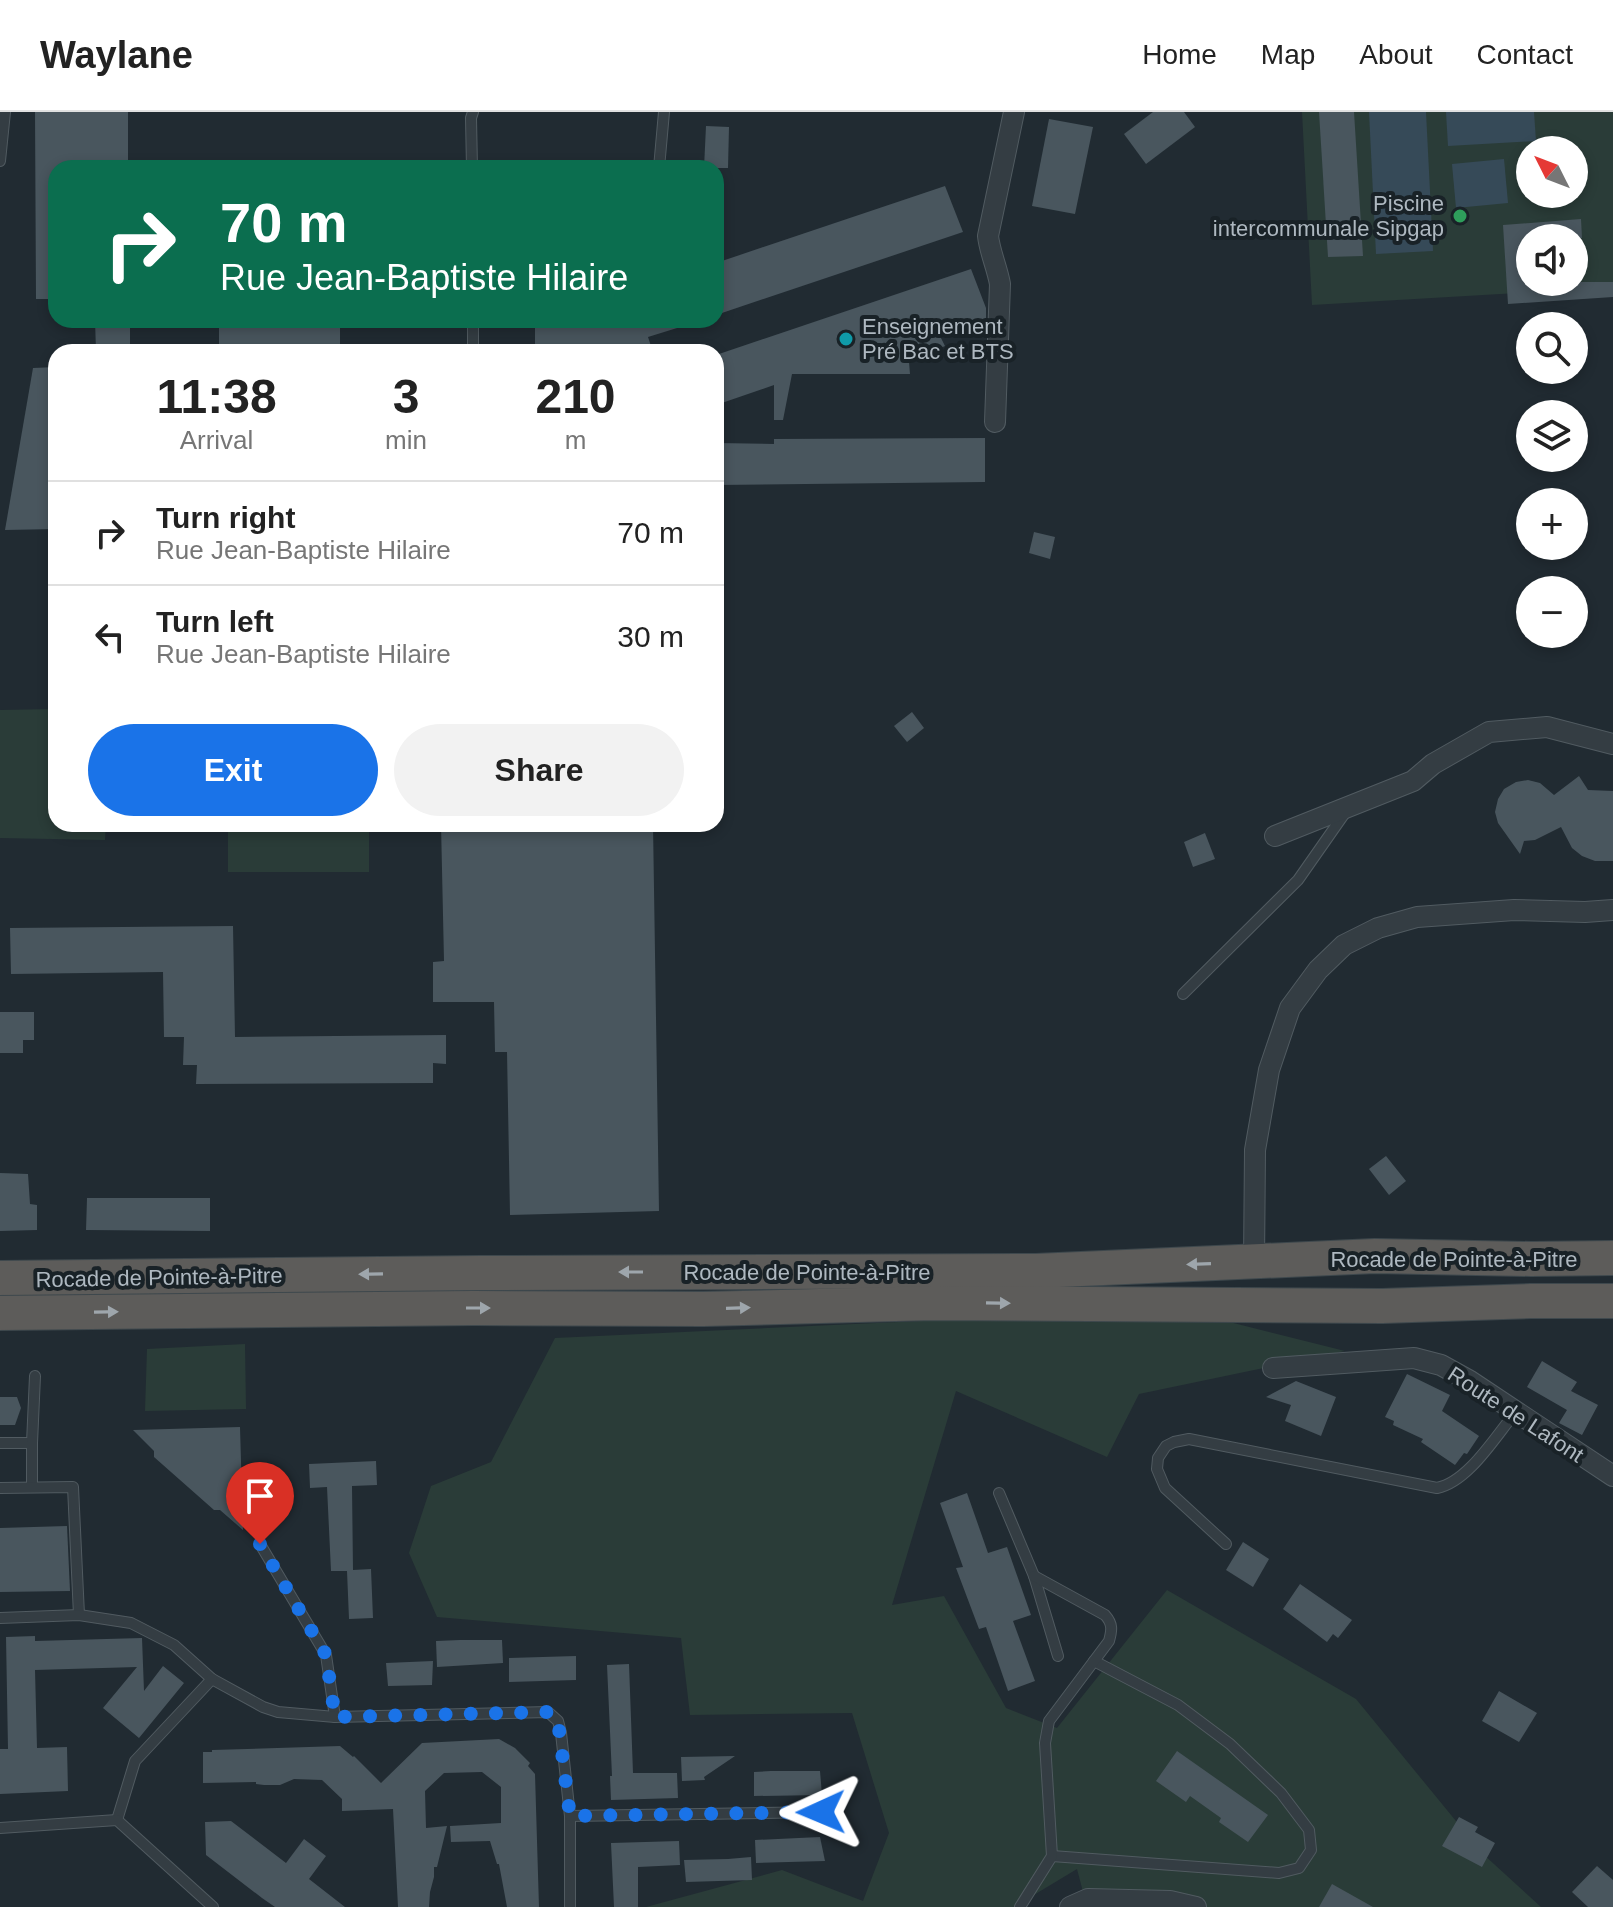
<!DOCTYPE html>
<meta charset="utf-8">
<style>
:root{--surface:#fff;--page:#f2f2f2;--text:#222;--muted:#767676;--line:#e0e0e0;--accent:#1a73e8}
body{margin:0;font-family:Arial,sans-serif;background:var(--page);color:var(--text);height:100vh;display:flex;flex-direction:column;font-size:30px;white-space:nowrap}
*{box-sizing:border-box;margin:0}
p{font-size:26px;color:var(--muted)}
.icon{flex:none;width:44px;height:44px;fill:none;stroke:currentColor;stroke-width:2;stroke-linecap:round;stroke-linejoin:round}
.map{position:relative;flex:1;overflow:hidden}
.side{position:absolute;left:48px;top:232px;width:676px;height:488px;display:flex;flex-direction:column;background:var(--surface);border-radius:24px;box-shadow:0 4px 12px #0003}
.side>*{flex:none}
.top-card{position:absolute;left:48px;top:48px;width:676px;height:168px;border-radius:24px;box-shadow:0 4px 12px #0003;background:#0b6e4f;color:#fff;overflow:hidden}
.needle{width:52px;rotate:312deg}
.controls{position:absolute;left:1516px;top:24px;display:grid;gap:16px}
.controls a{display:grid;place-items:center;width:72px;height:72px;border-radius:50%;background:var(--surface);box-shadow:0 4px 12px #0003;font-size:40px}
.pin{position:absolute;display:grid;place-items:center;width:68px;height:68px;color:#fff;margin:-82px -34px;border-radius:50% 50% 50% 0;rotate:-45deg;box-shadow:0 0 8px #0007}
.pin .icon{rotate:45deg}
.me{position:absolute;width:88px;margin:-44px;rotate:269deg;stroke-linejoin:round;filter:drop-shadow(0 0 6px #0008)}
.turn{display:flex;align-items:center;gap:28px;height:168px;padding:0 40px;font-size:36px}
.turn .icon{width:104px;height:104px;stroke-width:2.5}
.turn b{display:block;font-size:56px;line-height:68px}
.eta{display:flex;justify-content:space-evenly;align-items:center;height:136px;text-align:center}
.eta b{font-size:48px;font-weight:700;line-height:56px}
.action{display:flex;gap:16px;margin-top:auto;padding:16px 40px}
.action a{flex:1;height:92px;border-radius:48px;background:var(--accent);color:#fff;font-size:32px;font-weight:700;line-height:92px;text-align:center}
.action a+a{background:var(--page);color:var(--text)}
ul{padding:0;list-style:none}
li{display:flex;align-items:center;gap:24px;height:104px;padding:0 40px;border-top:2px solid var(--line)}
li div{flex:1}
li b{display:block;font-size:30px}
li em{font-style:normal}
header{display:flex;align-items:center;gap:48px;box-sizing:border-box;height:112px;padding:0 40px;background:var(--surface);border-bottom:2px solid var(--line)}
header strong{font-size:38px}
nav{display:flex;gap:44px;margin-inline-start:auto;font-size:28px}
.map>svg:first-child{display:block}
</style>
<header>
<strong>Waylane</strong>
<nav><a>Home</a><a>Map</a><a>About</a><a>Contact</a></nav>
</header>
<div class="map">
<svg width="1613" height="1795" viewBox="0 0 1613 1795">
<rect width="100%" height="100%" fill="#212b32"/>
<!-- green -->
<g fill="#2a3c38" fill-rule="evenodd">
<path d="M1302,0H1613V179L1602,176L1312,193ZM1530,38H1574V82H1530ZM1530,126H1574V170H1530Z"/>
<polygon points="56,597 56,712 106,712 105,728 0,726 0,598"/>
<rect x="228" y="712" width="141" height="48"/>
<polygon points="1178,1197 1345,1239 1139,1282 1107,1345 956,1279 892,1493 944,1484 1006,1596 1057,1616 1167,1478 1356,1587 1483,1742 1541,1795 1087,1795 1077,1757 1014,1795 646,1795 782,1758 863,1789 889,1721 852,1601 690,1603 681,1526 437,1505 409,1441 431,1374 491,1350 555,1226"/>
<polygon points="245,1232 246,1297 145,1299 147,1237"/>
</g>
<!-- water -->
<g fill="#364a58">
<polygon points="1369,0 1426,0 1433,139 1376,142"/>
<polygon points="1446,0 1534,0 1536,29 1448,34"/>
<polygon points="1504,47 1508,91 1456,96 1452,52"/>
</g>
<!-- building -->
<g fill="#49565e">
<polygon points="35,0 128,0 128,56 56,56 56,187 36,187"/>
<polygon points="1153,0 1184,0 1195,15 1146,52 1124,22"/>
<polygon points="1319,0 1354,0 1363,144 1328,145"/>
<polygon points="1049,7 1093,15 1075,102 1032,94"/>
<polygon points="706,14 729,15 728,56 704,56"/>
<polygon points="945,74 963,120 716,203 716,151"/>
<polygon points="1581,107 1582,126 1530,126 1530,170 1613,170 1613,185 1508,192 1503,113"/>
<polygon points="971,157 986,196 986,207 940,224 945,234 909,250 910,262 792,262 783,308 774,308 774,273 716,293 716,243"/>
<polygon points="95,208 130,208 130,240 96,240"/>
<rect x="219" y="208" width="121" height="32"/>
<polygon points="535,208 689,208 690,212 648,225 653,240 535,240"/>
<polygon points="56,255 56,417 5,418 33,256"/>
<polygon points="985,326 985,370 716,373 716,331 774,332 774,327"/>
<polygon points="1034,420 1055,425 1050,447 1029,441"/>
<polygon points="912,600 924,616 907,630 894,614"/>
<polygon points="1579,664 1588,678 1613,679 1613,749 1595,749 1582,744 1572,736 1561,715 1535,728 1524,729 1520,742 1498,711 1495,700 1498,687 1504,677 1516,670 1528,668 1540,671 1554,683"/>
<polygon points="441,712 653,712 659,1099 510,1103 507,940 495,940 494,890 433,890 433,850 444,849"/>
<polygon points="1205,721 1215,747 1193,755 1184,730"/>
<polygon points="233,814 235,925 446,923 446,952 433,951 433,971 196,972 197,953 183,953 184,925 164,925 163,860 11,862 10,816"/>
<polygon points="0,900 34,900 34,928 23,928 23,941 0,941"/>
<polygon points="1386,1044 1406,1069 1389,1083 1369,1057"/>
<polygon points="0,1061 28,1062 30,1092 37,1093 37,1118 0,1119"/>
<polygon points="87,1086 210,1086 210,1119 86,1118"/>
<polygon points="1542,1249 1577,1270 1571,1279 1598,1293 1582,1323 1559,1311 1567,1298 1527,1275"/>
<polygon points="1407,1262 1450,1283 1442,1299 1479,1324 1467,1342 1464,1341 1455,1353 1421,1330 1423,1327 1393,1313 1394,1309 1385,1305"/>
<polygon points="1296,1269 1336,1285 1321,1324 1285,1309 1291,1293 1266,1285"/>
<polygon points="0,1285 17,1285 21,1296 15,1313 0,1313"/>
<polygon points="240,1315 243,1418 220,1398 214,1398 154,1345 154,1339 133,1318"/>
<polygon points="376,1349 377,1373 352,1374 353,1458 371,1457 373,1506 349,1507 347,1459 331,1459 327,1375 310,1376 309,1352"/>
<polygon points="967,1381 988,1441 1007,1435 1031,1503 1013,1509 1035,1569 1008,1579 986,1515 979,1517 956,1456 963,1455 940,1391"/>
<polygon points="67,1414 70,1479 0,1480 0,1416"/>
<polygon points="1243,1430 1269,1447 1253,1475 1226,1458"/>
<polygon points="1300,1472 1352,1508 1338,1526 1333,1522 1327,1530 1283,1497"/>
<polygon points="35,1524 35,1529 142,1526 144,1579 163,1554 184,1571 139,1626 103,1596 137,1555 35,1558 37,1636 67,1635 68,1679 0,1682 0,1637 8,1637 6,1525"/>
<polygon points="460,1528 502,1528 503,1551 437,1555 436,1529"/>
<polygon points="576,1544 576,1568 509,1570 509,1546"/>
<polygon points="433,1549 432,1573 388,1574 386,1551"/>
<polygon points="629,1552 633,1661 677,1661 678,1686 611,1688 610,1664 612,1664 607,1553"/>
<polygon points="1499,1579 1537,1601 1519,1630 1482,1609"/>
<polygon points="499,1627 515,1636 530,1651 528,1654 535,1662 539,1795 507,1795 499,1752 497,1752 490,1729 451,1730 450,1714 501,1711 501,1675 482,1660 444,1661 425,1679 426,1716 447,1714 437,1755 434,1755 434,1765 430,1780 429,1795 398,1795 393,1697 342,1699 342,1687 322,1668 294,1667 280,1673 264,1673 256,1672 256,1670 203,1671 203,1640 212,1640 212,1638 340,1634 353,1645 354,1644 381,1671 422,1631"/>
<polygon points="1177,1639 1268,1703 1248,1730 1219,1710 1221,1706 1190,1684 1186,1690 1156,1669"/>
<polygon points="735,1644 704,1665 705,1668 682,1669 681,1645"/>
<polygon points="771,1659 820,1659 822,1683 754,1684 754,1660"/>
<polygon points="1459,1705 1478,1715 1475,1720 1495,1731 1482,1755 1442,1734"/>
<polygon points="231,1709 286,1751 304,1727 326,1744 309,1767 345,1795 275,1795 262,1786 206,1743 205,1710"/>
<polygon points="820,1725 825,1749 756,1751 755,1728"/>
<polygon points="679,1729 680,1753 638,1755 638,1795 614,1795 611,1731"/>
<polygon points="751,1745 752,1768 686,1770 684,1748 728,1747"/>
<polygon points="1597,1754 1613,1768 1613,1795 1588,1795 1572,1780"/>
<polygon points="1332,1772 1373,1795 1319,1795"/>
</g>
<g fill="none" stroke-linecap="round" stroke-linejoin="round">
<defs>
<g id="service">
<polyline points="0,49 5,0"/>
<polyline points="472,56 471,6 473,0"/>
<polyline points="659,56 664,0"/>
<polyline points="473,208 473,240"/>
<polyline points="1183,882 1298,768 1347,698"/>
<polyline points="0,1331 32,1331"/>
<polyline points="32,1375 32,1331 35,1264"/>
<polyline points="0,1376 73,1375 79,1503"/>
<polyline points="999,1381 1034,1464 1058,1544"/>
<polyline points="260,1432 326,1543 335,1605"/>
<path d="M1226,1432L1165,1376L1157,1357L1158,1346L1166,1334L1174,1330L1189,1327L1437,1376C1468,1370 1495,1325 1515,1301"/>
<polyline points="0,1506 79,1503 131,1511 174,1533 212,1567 263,1595 278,1600 335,1605 548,1600 558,1609 561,1621 570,1704 570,1795"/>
<polyline points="570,1704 821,1700"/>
<polyline points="117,1708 135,1649 212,1567"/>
<polyline points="0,1716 117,1708 213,1795"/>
<polyline points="1052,1744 1279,1761 1299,1756 1311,1738 1309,1718 1281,1681 1230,1632 1178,1593 1094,1549"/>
<path d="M1020,1795L1052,1744L1045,1631L1049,1609L1109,1529C1112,1518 1113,1512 1105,1503L1034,1464"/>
</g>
<g id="minor">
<path d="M995,310L1000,172C997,155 990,141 988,124L1014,0"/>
<polyline points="1275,724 1413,669 1433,652 1489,620 1547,615 1613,632"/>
<polyline points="1254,1150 1255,1038 1269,958 1290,896 1318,858 1344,833 1378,816 1417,805 1514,798 1585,800 1613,798"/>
<polyline points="1273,1256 1414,1246 1441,1253 1470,1269 1613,1364"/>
<polyline points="1070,1795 1088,1787 1170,1789 1196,1795"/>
</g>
<g id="trunk">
<polyline points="0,1166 479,1161 1036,1159 1375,1144 1531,1147 1613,1146"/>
<polyline points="0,1201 474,1196 703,1197 933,1191 1382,1194 1531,1189 1613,1189"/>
</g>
</defs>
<!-- service casing -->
<use href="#service" stroke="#515b61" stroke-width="12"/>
<!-- minor casing -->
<use href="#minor" stroke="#515b61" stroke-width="22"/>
<!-- trunk casing -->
<use href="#trunk" stroke="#3e484d" stroke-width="36"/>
<!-- service -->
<use href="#service" stroke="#343d43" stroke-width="10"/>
<!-- minor -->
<use href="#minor" stroke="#343d43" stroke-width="20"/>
<!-- trunk -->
<use href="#trunk" stroke="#5d5c5a" stroke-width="34"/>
</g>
<!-- one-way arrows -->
<defs><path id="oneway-solid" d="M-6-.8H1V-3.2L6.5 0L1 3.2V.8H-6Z" transform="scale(2)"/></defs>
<g fill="#9ea6ac">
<use href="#oneway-solid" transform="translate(1199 1152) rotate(178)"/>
<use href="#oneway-solid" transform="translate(631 1160) rotate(180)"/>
<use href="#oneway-solid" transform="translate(371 1162) rotate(179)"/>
<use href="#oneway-solid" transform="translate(998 1191) rotate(1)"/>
<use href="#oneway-solid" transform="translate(478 1196)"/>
<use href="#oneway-solid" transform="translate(738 1196) rotate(-2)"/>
<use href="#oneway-solid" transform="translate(106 1200) rotate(-1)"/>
</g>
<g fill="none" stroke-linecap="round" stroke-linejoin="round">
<!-- route -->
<polyline stroke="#1a73e8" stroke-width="14" stroke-dasharray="0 25.2" points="260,1432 326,1543 335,1605 548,1600 558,1609 570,1704 821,1700"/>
</g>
<!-- markers -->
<circle fill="#2e9e5b" stroke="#192227" stroke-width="3" cx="1460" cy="104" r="8"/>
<circle fill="#0f9aa8" stroke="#192227" stroke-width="3" cx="846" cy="227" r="8"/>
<g text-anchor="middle" stroke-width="8" stroke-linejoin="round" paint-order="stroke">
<!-- poi labels -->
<g font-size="22" fill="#aeb8c0" stroke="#192227" text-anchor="end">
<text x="1444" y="99">Piscine<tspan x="1444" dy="25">intercommunale Sipgap</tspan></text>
<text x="862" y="222" text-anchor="start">Enseignement<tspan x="862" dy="25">Pré Bac et BTS</tspan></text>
</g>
<!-- street labels -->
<g font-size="22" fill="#aeb8c0" stroke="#192227">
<text x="1454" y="1155">Rocade de Pointe-à-Pitre</text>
<text x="807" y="1168">Rocade de Pointe-à-Pitre</text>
<text transform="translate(159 1165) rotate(-1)" y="8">Rocade de Pointe-à-Pitre</text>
<text transform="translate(1516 1302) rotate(33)" y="8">Route de Lafont</text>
</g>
</g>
</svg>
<div class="controls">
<a><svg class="needle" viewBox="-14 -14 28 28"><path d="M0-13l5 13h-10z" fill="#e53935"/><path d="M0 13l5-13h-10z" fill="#767676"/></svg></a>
<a><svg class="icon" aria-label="sound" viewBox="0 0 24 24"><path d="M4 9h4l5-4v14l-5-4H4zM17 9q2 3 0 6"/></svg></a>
<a><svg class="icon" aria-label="search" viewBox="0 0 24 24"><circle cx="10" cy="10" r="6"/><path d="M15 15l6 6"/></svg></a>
<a><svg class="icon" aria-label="layers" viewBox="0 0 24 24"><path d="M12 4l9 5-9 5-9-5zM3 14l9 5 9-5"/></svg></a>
<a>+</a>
<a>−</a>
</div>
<div class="pin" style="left:260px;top:1432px;background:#d93025"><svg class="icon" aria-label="arrive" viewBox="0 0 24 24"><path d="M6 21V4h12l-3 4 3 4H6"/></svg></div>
<svg class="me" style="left:821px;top:1700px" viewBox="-20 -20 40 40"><path d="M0-17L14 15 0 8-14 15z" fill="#1a73e8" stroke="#fff" stroke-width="4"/></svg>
<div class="top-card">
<div class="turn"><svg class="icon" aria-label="right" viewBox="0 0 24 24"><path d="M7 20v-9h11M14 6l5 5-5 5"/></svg><div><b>70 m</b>Rue Jean-Baptiste Hilaire</div></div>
</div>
<section class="side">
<div class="eta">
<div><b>11:38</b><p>Arrival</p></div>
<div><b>3</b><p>min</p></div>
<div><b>210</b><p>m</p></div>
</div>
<ul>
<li><svg class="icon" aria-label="right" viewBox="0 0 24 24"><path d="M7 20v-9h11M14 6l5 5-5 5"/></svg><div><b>Turn right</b><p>Rue Jean-Baptiste Hilaire</p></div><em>70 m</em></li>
<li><svg class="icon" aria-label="left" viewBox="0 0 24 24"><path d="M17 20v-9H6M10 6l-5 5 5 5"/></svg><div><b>Turn left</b><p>Rue Jean-Baptiste Hilaire</p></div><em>30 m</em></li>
</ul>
<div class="action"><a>Exit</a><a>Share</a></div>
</section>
</div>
